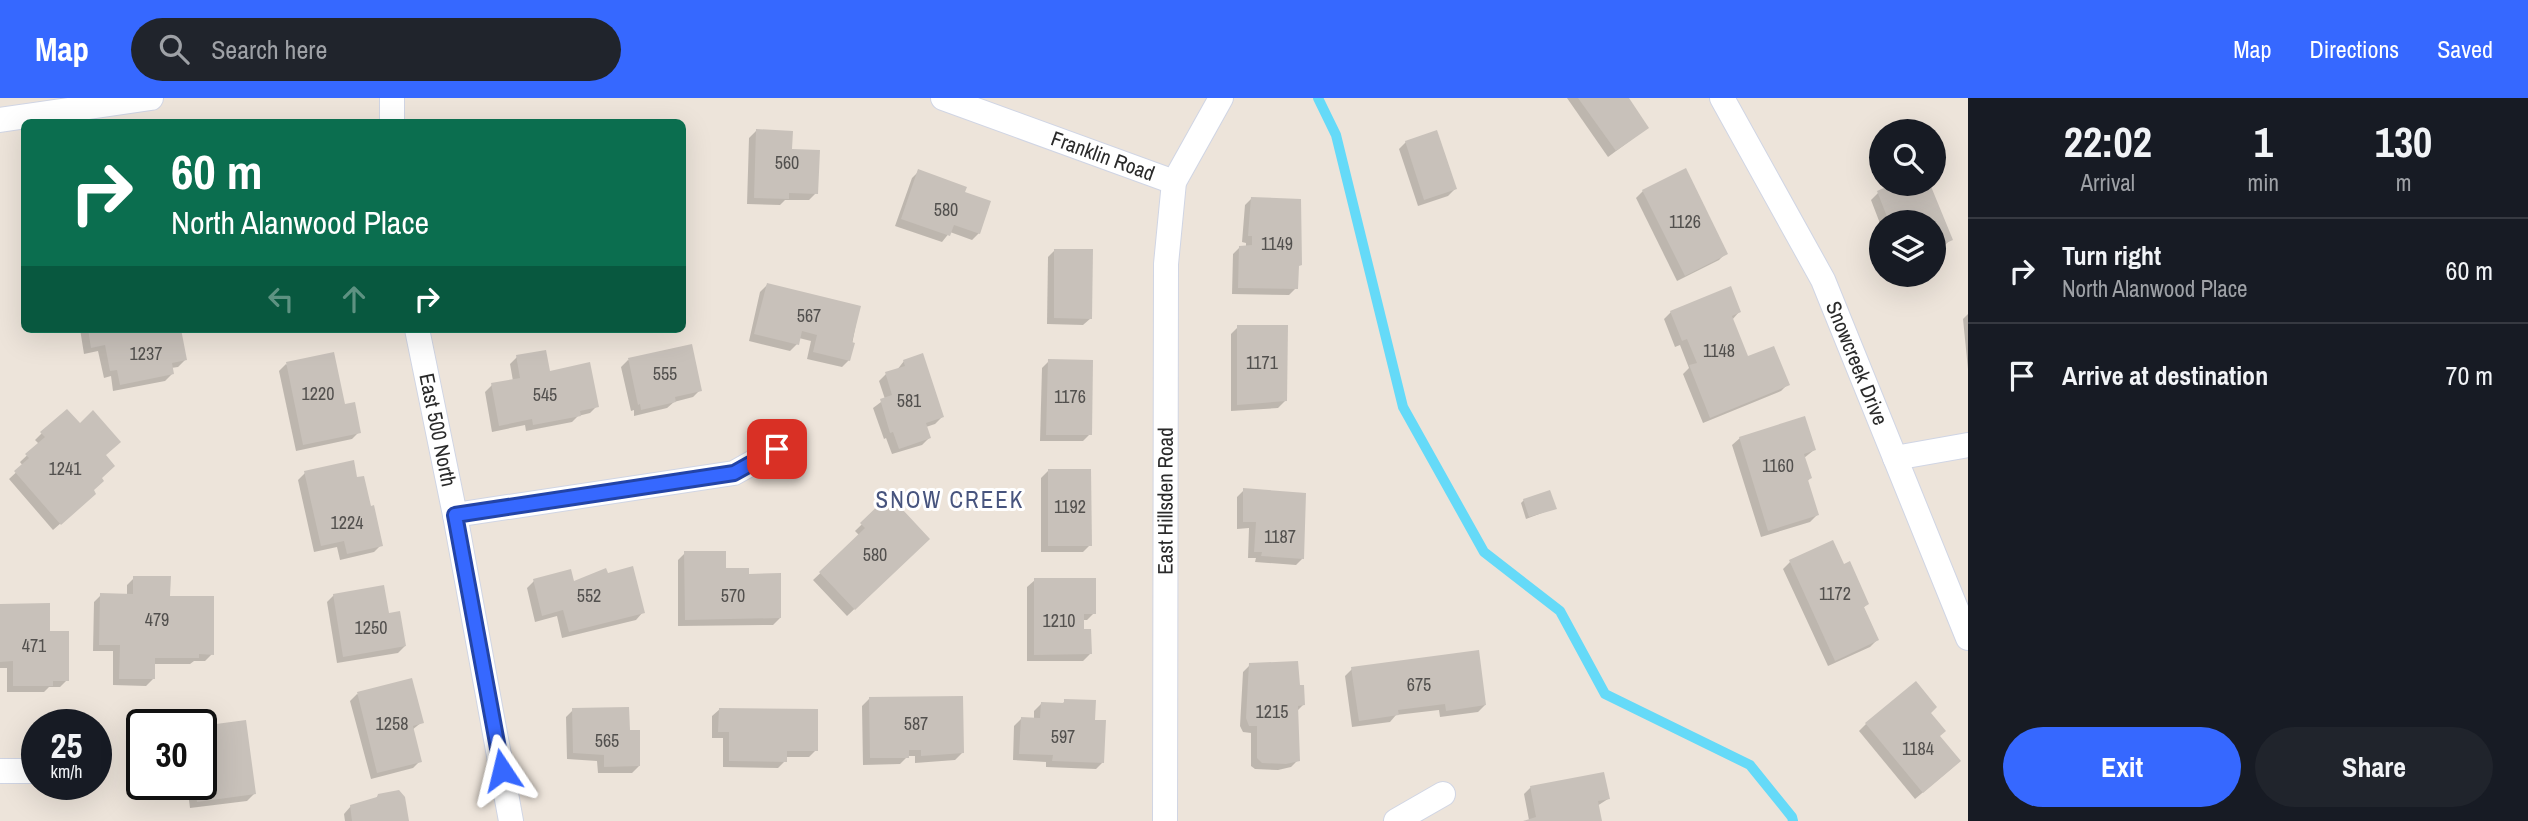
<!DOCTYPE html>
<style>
:root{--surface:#171b24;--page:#20242c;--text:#f1f3f6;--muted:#9ea1a6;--line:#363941;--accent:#3668ff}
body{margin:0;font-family:"Archivo Narrow",sans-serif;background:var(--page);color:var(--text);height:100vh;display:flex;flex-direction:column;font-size:26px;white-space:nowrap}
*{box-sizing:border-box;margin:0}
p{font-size:23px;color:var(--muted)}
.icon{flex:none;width:38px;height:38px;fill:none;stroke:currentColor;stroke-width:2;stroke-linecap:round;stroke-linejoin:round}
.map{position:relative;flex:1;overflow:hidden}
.drawer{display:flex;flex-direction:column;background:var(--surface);width:560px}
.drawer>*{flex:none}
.top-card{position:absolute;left:21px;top:21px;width:665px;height:214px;border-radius:10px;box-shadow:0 7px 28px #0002;background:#0b6e4f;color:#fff;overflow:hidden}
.fabs{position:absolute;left:1869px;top:21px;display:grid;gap:14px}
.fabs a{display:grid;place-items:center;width:77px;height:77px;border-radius:50%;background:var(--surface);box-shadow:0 7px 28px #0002;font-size:35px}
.speed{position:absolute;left:21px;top:611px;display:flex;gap:14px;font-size:35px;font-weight:700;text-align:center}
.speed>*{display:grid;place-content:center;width:91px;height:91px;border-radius:50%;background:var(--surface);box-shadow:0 7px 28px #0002;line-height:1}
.speed small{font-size:18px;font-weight:400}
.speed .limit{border:4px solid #111;border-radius:10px;background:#fff;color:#111}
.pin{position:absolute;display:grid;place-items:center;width:60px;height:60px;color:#fff;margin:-30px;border-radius:14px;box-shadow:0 4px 10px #0006}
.me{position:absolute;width:77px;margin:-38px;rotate:350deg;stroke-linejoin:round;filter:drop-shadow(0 0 5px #0008)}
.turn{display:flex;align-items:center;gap:24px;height:147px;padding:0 35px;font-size:32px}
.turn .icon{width:91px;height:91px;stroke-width:2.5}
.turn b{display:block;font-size:49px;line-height:60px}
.lanes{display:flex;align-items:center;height:66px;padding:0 35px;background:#0003;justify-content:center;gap:35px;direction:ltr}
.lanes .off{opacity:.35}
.eta{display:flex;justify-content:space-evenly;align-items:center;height:119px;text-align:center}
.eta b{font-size:42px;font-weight:700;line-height:49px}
.primary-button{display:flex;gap:14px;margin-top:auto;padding:14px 35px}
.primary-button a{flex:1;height:80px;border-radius:42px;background:var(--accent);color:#fff;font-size:28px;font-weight:700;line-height:80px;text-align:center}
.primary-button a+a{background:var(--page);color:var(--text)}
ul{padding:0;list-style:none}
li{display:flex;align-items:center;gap:21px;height:105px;padding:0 35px;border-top:2px solid var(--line)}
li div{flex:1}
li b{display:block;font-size:26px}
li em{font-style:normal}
header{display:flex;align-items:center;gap:42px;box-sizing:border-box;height:98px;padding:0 35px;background:var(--accent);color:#fff}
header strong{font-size:33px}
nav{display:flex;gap:38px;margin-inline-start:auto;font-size:24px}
.search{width:490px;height:63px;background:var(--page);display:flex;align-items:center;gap:18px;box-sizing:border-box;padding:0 24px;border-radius:38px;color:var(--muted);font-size:26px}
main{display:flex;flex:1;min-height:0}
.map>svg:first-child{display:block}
</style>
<header>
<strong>Map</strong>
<div class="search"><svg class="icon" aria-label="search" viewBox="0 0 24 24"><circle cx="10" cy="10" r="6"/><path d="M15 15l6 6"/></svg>Search here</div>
<nav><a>Map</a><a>Directions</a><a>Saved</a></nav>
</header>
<main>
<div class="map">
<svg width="1968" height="723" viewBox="0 0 1968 723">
<rect width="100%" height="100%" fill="#ede4da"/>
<!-- shadow -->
<g fill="#0003">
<polygon points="1567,0 1627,0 1647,30 1608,59"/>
<polygon points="756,33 791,53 816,95 809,102 785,102 780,107 747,106 749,40"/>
<polygon points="1406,44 1455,91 1448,98 1418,108 1399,51"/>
<polygon points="919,73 963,95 979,135 972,142 950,134 942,144 895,128 912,80"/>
<polygon points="1899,86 1928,86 1951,141 1944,148 1934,152 1934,124 1881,124 1881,128 1871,102 1878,95"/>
<polygon points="1643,93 1726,155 1719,162 1677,183 1636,100"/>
<polygon points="1252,100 1297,170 1296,190 1289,197 1232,196 1233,156 1240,149 1246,149 1246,145 1242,144 1245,107"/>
<polygon points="1055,152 1091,220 1083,227 1047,226 1048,159"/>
<polygon points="767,187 859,210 849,262 842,269 807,261 811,243 799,240 797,246 790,253 749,243 760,194"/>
<polygon points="1671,214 1739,214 1732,222 1747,261 1788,286 1781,293 1703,325 1683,276 1689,270 1680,247 1675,249 1664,221"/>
<polygon points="1968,216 1968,271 1963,221"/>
<polygon points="1238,229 1285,303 1278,310 1231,313 1231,236"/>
<polygon points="80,231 172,231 185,262 178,269 171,270 172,276 165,283 113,293 111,278 104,280 98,253 84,256"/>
<polygon points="517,259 549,275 597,308 590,315 578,318 572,324 526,333 525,327 492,334 485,294 492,287 513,283 510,266"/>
<polygon points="628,262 700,292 693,299 674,304 667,310 634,318 634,312 631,313 621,269"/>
<polygon points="904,263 942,319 935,326 926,329 929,340 922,347 892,356 886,340 884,341 873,310 885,301 879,283 886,276 897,272"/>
<polygon points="1049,263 1090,336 1083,343 1040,343 1042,270"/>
<polygon points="286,266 359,334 352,341 296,353 279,273"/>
<polygon points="42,335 104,358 100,380 87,402 53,432 9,381 23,368 20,364 39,346 35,342"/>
<polygon points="1740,340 1814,352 1804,360 1810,380 1807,384 1817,417 1810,424 1761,439 1732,347"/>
<polygon points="1048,373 1090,447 1083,454 1041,454 1041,380"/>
<polygon points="305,375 381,447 374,454 340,462 337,449 314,454 298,382"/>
<polygon points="1244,392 1303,460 1296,467 1255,464 1256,460 1248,460 1249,430 1237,431 1237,399"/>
<polygon points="889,400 928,441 847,518 813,482 860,438 855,433"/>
<polygon points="1524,402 1555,410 1526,421 1521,405"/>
<polygon points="685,455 725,472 748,477 780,520 773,527 678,528 678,462"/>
<polygon points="1790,464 1867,506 1863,510 1877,542 1870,549 1828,568 1783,471"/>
<polygon points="134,480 169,499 212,556 205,563 194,563 190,566 153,566 153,581 146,588 113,587 113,553 93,553 94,504 101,497 127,497 127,487"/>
<polygon points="1035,482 1094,515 1087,522 1082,522 1082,532 1090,556 1083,563 1027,563 1027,489"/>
<polygon points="534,483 572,485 643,514 636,522 562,540 557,518 535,524 527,490"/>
<polygon points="334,497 387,517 405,548 398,555 337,565 327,504"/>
<polygon points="0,508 48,535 67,582 60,589 49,589 44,594 7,594 7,570 0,570"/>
<polygon points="1250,567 1299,589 1303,607 1297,613 1298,662 1291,669 1278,672 1255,671 1251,668 1251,635 1243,634 1240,628 1243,574"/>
<polygon points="1352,571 1485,607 1478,614 1440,619 1439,612 1396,617 1390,624 1352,629 1345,578"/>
<polygon points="357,596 422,624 412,632 420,663 413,670 371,681 350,603"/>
<polygon points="869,601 962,655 955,662 915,665 915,658 908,658 900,666 863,667 862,608"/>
<polygon points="1065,603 1094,624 1103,664 1096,671 1046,669 1046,664 1013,662 1014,628 1021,621 1034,621 1034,613 1042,605 1062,606"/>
<polygon points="720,611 816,652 809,659 785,659 785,663 778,670 723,669 723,640 712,640 712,618"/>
<polygon points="573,612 628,634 639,668 632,675 598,675 597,663 567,661 566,619"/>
<polygon points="1866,626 1938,638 1952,670 1915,701 1859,633"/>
<polygon points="187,686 201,686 254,696 247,703 190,710"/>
<polygon points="1531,689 1608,701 1597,708 1600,723 1526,723 1529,722 1524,696"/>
<polygon points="379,697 408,723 345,723 344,716 351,708 374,702"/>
</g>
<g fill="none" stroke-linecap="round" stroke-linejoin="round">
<!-- stream -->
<polyline stroke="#65daf8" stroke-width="10" points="1318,0 1336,37 1403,309 1484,454 1560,513 1605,596 1750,667 1792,719 1793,723"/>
</g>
<!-- building -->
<g fill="#c8c1ba">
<polygon points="1578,0 1629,0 1649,30 1616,53"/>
<polygon points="756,31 793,33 792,51 820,52 818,96 789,95 789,101 754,100"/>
<polygon points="1437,32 1457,91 1424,102 1405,43"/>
<polygon points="1686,70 1728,156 1685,178 1642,92"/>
<polygon points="918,71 967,89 965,94 991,103 980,136 954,127 950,138 901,121"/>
<polygon points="1893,86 1930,86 1953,142 1934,150 1934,124 1889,124 1877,93"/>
<polygon points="1251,99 1301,101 1302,167 1299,168 1298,191 1238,190 1239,148 1252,147 1252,138 1248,138"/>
<polygon points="1054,151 1093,151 1092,221 1054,220"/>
<polygon points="767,185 861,208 852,244 855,245 850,263 813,254 817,237 802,233 799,247 754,236"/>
<polygon points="1731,188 1741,214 1732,218 1748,258 1774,248 1790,287 1710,320 1689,267 1697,265 1687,241 1682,243 1670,213"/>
<polygon points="1237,227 1288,227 1287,303 1237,307"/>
<polygon points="88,231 181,231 187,262 172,265 174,276 120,287 117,272 110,273 105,247 91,250"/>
<polygon points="692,246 702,293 675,299 676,304 641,312 640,306 638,307 628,260"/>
<polygon points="546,252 550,273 590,264 599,309 580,313 581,318 533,327 532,321 499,328 491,285 520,280 516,257"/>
<polygon points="334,254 345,306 355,304 361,335 303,347 286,264"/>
<polygon points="923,255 944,319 926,325 931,340 899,351 893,334 890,335 880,301 892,297 885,274 905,268 903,262"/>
<polygon points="1048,261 1093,262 1092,337 1046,337"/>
<polygon points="67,311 80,325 93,312 121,344 106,357 115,368 102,380 104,383 94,392 96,396 61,427 14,373 29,360 25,356 45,339 40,334"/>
<polygon points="1805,318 1816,352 1804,356 1812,380 1808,382 1819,417 1768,433 1739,339"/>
<polygon points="354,362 357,379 364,378 371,408 374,407 383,448 347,456 344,443 321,448 304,373"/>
<polygon points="1048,371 1091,371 1092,448 1048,448"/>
<polygon points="1243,390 1306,395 1304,461 1261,458 1262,454 1254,454 1256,424 1243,424"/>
<polygon points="1550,392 1557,411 1529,419 1523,401"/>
<polygon points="889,397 930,441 855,512 819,474 865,430 860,425"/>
<polygon points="1833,442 1844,466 1850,463 1869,506 1864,509 1879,542 1835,563 1789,462"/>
<polygon points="684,453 726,453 726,470 749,470 749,476 781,475 781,520 685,522"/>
<polygon points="633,468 645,515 569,534 563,512 542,518 533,481 571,471 574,483 606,470 608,475"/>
<polygon points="133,478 171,478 170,498 214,498 214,557 199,556 199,560 155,560 155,581 119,581 120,547 99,547 100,495 133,496"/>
<polygon points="1034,480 1096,480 1096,516 1084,516 1084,531 1091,531 1092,556 1034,557"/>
<polygon points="384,487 389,515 400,513 406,548 343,559 333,496"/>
<polygon points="50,505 50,533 69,533 69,583 53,583 53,588 13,588 13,563 0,564 0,506"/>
<polygon points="1479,552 1486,607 1446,613 1445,606 1398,612 1399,617 1359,623 1351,569"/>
<polygon points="1298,563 1300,587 1304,587 1305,607 1298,608 1300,663 1286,666 1262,665 1257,660 1257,628 1249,628 1246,620 1249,565"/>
<polygon points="412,580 424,625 413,628 422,664 377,675 357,594"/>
<polygon points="1916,583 1937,609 1931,615 1946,633 1940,638 1961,663 1923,695 1865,625"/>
<polygon points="963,598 964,655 921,658 921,652 909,652 909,660 870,660 869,599"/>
<polygon points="1064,601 1096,602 1095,622 1106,622 1104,665 1052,663 1053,657 1019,656 1021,619 1040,620 1041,604 1064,605"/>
<polygon points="629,609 630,632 640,632 640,668 604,669 604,657 573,655 572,610"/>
<polygon points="719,610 818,611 818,653 787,653 787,664 729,663 729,634 718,634"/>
<polygon points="246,622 256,696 197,704 194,686 201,686 201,628"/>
<polygon points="1604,674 1610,701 1598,703 1602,723 1523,723 1536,719 1530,688"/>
<polygon points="399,692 405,699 409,723 352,723 350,707 377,699 378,696"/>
</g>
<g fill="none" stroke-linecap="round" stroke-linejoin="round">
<defs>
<g id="street">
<path id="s1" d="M943,0L1174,84"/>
<path id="s2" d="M1722,0L1823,182L1968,540"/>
<polyline points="0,22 151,0"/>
<polyline points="392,24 392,0"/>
<path id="s3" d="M417,231L455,417L511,723"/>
<polyline points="1895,360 1968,347"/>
<polyline points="455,417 734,375 777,351"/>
<polyline points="0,673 37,673"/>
<path id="s4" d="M1165,723L1166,166L1174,84L1221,0"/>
<polyline points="1396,723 1443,696"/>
</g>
</defs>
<!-- street casing -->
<use href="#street" stroke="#d0d5e4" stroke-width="26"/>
<!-- street -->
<use href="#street" stroke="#fff" stroke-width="24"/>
</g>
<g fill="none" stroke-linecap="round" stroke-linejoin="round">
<defs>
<polyline id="route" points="502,672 455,417 734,375 777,351"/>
</defs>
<!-- route casing -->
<use href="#route" stroke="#2344a6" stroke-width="18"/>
<!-- route -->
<use href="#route" stroke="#3668ff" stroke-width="12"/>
</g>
<g text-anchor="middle" stroke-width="6" stroke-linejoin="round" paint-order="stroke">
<!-- number labels -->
<g font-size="18" fill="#52504e">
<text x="787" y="71">560</text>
<text x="946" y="118">580</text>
<text x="1685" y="130">1126</text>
<text x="1277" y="152">1149</text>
<text x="809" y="224">567</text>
<text x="1719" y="259">1148</text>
<text x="146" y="262">1237</text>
<text x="1262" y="271">1171</text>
<text x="665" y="282">555</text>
<text x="318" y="302">1220</text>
<text x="545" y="303">545</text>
<text x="1070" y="305">1176</text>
<text x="909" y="309">581</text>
<text x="1778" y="374">1160</text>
<text x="65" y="377">1241</text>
<text x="1070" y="415">1192</text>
<text x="347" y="431">1224</text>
<text x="1280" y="445">1187</text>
<text x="875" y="463">580</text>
<text x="1835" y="502">1172</text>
<text x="589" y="504">552</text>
<text x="733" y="504">570</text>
<text x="157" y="528">479</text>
<text x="1059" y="529">1210</text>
<text x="371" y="536">1250</text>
<text x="34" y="554">471</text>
<text x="1419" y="593">675</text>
<text x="1272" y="620">1215</text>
<text x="392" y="632">1258</text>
<text x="916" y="632">587</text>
<text x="1063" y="645">597</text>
<text x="607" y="649">565</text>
<text x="1918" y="657">1184</text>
</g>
<!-- street labels -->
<g font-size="21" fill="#2a2a2a" stroke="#fff">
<text dy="7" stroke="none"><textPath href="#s1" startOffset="170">Franklin Road</textPath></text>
<text dy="7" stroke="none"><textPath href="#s2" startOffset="298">Snowcreek Drive</textPath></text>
<text dy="7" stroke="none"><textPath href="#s3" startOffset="103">East 500 North</textPath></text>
<text dy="7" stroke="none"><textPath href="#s4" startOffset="320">East Hillsden Road</textPath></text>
</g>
<!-- neighbourhood labels -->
<g font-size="23" letter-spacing="2" fill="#47547e" stroke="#fff">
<text x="950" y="410">SNOW CREEK</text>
</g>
</g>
</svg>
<div class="fabs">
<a><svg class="icon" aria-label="search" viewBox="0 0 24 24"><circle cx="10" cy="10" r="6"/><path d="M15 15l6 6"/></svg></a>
<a><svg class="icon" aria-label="layers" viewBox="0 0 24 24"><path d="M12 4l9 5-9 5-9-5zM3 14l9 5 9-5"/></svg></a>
</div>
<div class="speed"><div>25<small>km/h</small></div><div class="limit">30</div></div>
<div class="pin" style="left:777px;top:351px;background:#d93025"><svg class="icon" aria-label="arrive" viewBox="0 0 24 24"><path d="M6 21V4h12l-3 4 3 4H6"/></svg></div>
<svg class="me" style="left:502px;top:672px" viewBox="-20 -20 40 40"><path d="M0-17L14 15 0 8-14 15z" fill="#3668ff" stroke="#fff" stroke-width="4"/></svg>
<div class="top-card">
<div class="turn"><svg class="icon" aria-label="right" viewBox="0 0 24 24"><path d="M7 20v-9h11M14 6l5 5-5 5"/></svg><div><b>60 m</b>North Alanwood Place</div></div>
<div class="lanes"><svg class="icon off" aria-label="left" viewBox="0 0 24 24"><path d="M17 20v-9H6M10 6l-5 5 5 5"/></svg><svg class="icon off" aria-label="ahead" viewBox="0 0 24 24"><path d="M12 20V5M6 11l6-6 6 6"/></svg><svg class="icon" aria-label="right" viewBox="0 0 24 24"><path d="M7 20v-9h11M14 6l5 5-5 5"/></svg></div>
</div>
</div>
<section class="drawer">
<div class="eta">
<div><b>22:02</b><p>Arrival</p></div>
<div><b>1</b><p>min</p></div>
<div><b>130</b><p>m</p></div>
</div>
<ul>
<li><svg class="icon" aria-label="right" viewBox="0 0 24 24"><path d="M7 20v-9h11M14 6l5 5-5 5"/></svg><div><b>Turn right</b><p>North Alanwood Place</p></div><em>60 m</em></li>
<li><svg class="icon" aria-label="arrive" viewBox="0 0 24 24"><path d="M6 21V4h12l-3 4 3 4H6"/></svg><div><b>Arrive at destination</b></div><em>70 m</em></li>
</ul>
<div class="primary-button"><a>Exit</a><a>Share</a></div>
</section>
</main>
